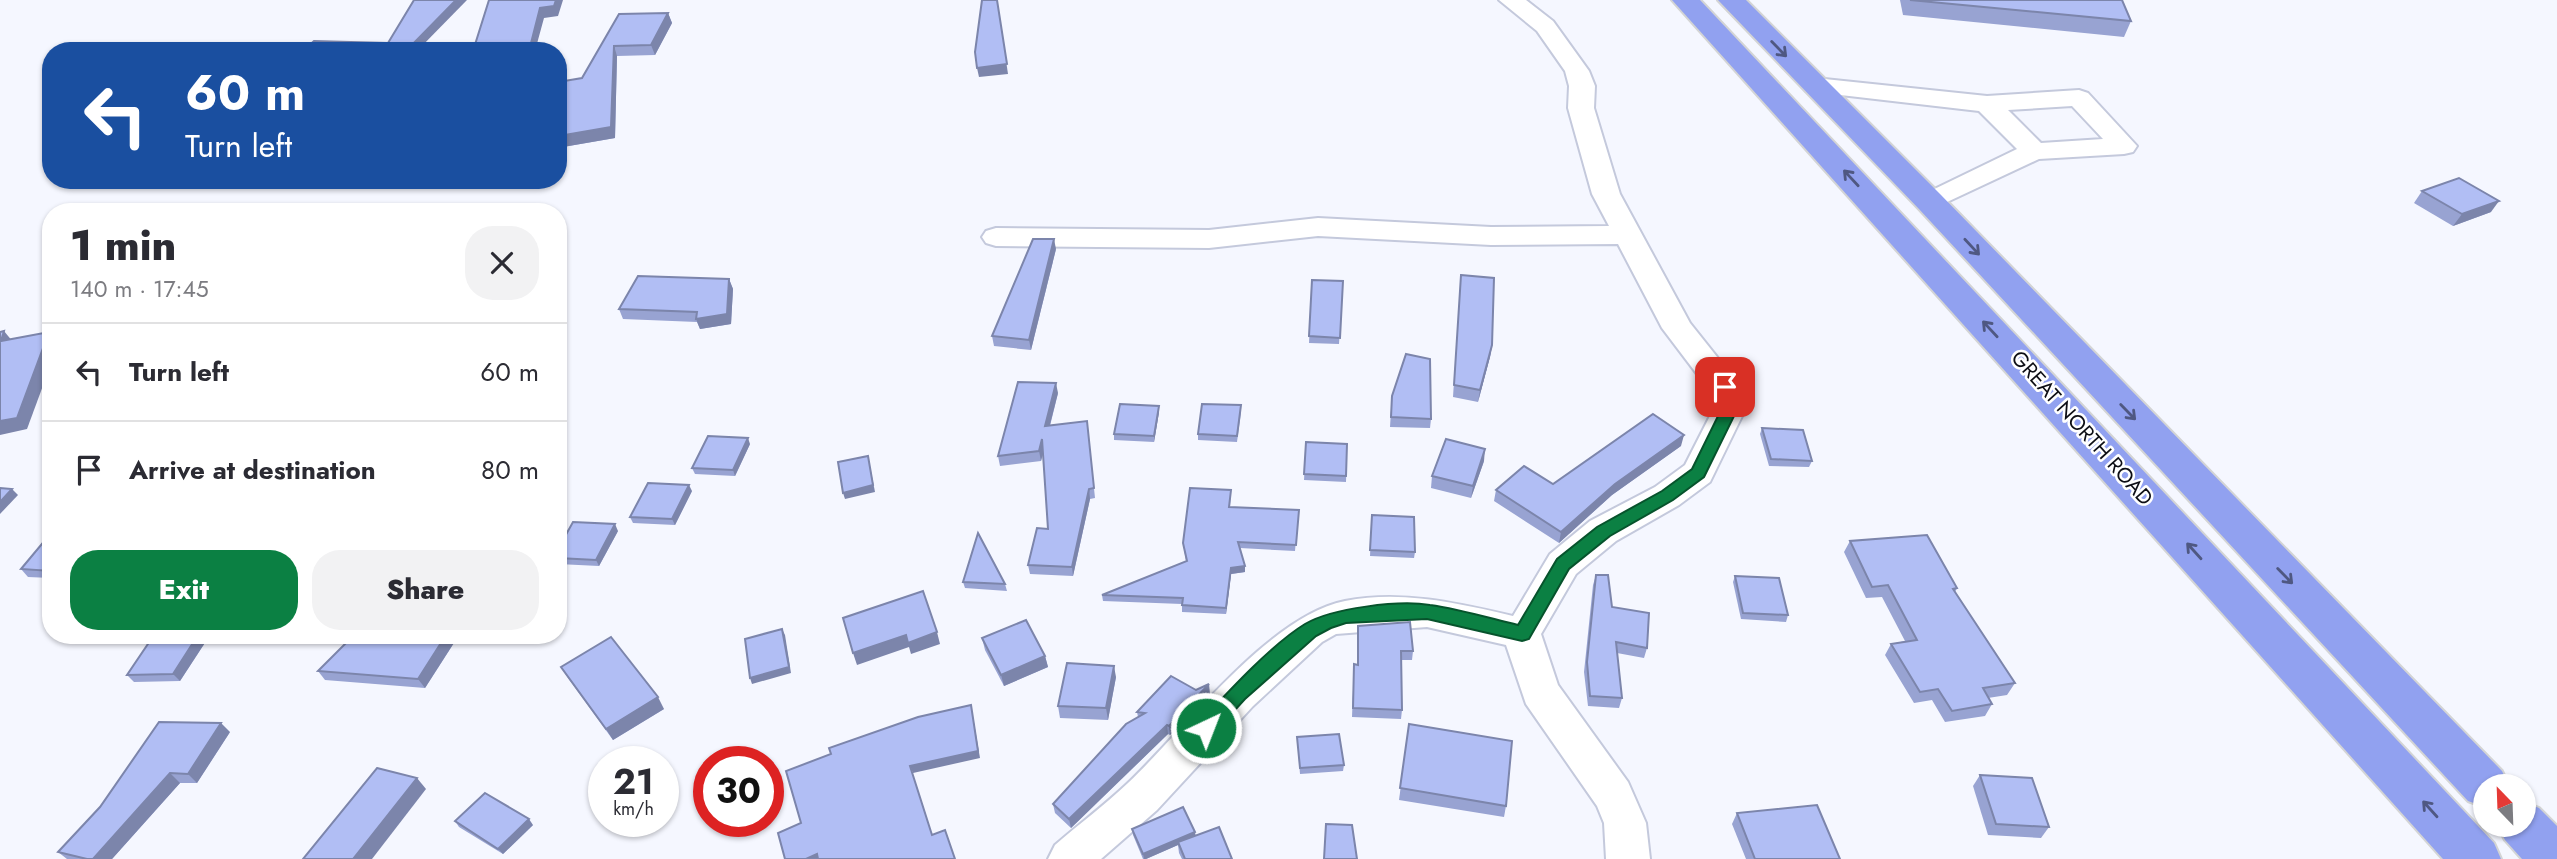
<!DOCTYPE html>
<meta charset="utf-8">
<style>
:root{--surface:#fff;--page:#f2f2f3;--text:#2b2b33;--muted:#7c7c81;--line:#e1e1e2;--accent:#0b8043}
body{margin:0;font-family:Jost,sans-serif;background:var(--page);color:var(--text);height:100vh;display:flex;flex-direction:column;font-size:26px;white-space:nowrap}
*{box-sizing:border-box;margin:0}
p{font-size:23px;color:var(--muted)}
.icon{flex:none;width:38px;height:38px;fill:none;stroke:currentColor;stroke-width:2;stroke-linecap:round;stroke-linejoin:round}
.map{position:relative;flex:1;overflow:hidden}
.drawer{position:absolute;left:42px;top:203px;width:525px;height:441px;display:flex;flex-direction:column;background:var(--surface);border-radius:28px;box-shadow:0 2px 5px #0004}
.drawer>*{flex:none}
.guide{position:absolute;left:42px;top:42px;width:525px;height:147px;border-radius:28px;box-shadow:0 2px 5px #0004;background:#1a4fa0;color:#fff;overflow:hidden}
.needle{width:46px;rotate:337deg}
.fabs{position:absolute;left:2473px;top:774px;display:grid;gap:14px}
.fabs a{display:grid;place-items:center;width:63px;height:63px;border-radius:50%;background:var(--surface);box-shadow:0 2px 5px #0004;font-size:35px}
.speed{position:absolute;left:588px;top:746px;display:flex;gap:14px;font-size:35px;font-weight:700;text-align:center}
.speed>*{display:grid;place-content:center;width:91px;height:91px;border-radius:50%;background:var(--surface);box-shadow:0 2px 5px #0004;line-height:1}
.speed small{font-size:18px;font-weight:400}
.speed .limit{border:10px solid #d22;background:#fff;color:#111}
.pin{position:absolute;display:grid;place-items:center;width:60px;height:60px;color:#fff;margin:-30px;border-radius:14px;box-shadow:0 4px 10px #0006}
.me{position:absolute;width:77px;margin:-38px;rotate:43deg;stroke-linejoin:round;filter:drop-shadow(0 0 5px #0008)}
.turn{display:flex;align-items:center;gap:24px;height:147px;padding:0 28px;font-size:32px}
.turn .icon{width:91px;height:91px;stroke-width:2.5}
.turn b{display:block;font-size:49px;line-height:60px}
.round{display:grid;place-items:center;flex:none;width:74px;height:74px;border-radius:28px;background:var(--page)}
.overview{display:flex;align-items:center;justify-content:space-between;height:119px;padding:0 28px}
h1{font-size:42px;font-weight:800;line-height:52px}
.primary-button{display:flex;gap:14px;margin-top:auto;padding:14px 28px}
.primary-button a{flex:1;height:80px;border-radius:28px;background:var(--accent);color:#fff;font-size:28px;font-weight:800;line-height:80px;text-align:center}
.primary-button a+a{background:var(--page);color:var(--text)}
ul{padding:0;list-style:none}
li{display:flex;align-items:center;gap:21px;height:98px;padding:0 28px;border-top:2px solid var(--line)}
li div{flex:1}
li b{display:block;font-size:26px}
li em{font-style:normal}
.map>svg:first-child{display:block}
</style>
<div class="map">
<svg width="2557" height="859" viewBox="0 0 2557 859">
<rect width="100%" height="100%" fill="#f5f7ff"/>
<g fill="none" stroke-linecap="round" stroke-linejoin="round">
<defs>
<g id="minor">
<path d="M1499,0H1526L1553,21L1589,71L1595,86L1594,108L1620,194L1690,323L1741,387L1746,408L1710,482L1679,505L1616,541L1576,574L1541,634L1558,685L1628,782L1646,823L1650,859H1606L1604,823L1597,806L1526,704L1506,645L1427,627L1336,634L1322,642L1253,706L1157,810L1101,859H1048L1055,845C1079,824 1105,805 1128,783C1184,730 1269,616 1345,601C1402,590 1457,603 1513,616L1550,554L1590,521L1655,487L1685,465L1714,408L1709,390L1662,328L1618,244L1491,245L1318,236L1209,248L996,246L986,243L982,237L986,231L996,228L1209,230L1318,218L1491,227L1609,226L1592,194L1568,108L1569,86L1565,71L1537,31Z"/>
<path d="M1815,78L1987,96L2079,90L2088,93L2137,146L2133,152L2124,154L2039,159L1930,210L1920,208L1916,202L1920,196L2017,149L1979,111L1806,91L1802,86L1806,81ZM2072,106L2103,139L2041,143L2008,110Z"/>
</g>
<g id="highway">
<polygon points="1672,0 1700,0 2494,843 2501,859 2443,859"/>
<polygon points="1718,0 1746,0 1941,195 2502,771 2509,786 2485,786 2485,807 2468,801 1919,209"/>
<polygon points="2524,802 2539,808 2557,826 2557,859 2522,859 2505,840 2497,824 2524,824"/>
</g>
</defs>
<!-- minor casing -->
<use href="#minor" stroke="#c4c9dc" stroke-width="4"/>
<!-- highway casing -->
<use href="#highway" stroke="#d3d4d5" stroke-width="4"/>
<!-- minor -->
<use href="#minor" fill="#fff" fill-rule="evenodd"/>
<!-- highway -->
<use href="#highway" fill="#91a1f0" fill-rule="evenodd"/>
</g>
<!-- wall -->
<g fill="#98a3d2">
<polygon points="1900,0 2122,0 2131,21 2124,37 1903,15"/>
<polygon points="668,13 672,23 655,55 617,56 615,138 563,147 562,143 558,143 558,82 582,78 619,14"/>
<polygon points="2422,191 2491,212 2453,226 2414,203"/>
<polygon points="1056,249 1031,350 994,346 992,336"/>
<polygon points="1461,275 1492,345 1490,357 1478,402 1453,397"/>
<polygon points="729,279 733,289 731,324 700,329 697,322 623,319 619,309"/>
<polygon points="1312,280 1343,281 1339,344 1309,343"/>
<polygon points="1058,393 1050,426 1087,421 1095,498 1090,499 1073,576 1030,574 1028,565 1048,529 1043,453 1041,461 1000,466 998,456"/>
<polygon points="1392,396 1431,419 1430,428 1390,427"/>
<polygon points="1159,406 1159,412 1154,442 1114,440 1114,434"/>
<polygon points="1241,412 1237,442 1198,440 1198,434"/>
<polygon points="1762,428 1812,461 1809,467 1769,466 1760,434"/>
<polygon points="1306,442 1347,444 1346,482 1304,480"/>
<polygon points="750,444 735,476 695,474 692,468"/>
<polygon points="1681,446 1612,495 1559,543 1494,501 1496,490 1553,484"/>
<polygon points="1484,461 1471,498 1431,488 1432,476"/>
<polygon points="1231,490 1230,507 1298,516 1295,551 1240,548 1245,566 1245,572 1231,574 1226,614 1182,612 1182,604 1103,601 1102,595 1186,561 1183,543"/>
<polygon points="692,491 675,525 633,523 630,517"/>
<polygon points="1372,515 1415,552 1414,558 1370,556"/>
<polygon points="618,531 599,566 558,564 558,549"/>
<polygon points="51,533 51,578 28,577 21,569"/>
<polygon points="1850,541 1957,588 1955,592 2015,683 2007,695 1988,698 1992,704 1985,716 1945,722 1932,700 1914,703 1885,655 1891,644 1905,641 1882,597 1866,598 1844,552"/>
<polygon points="1596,575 1612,607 1647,648 1644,658 1617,653 1622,698 1619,708 1588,706 1584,672 1593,585"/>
<polygon points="1735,576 1788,615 1786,622 1741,619 1733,582"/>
<polygon points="963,582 1005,584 1007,591 965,588"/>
<polygon points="1358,626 1413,651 1412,660 1401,660 1402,710 1401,719 1352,717 1354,664 1358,665"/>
<polygon points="154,635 210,635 180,681 134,682 127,675"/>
<polygon points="459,635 425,688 325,680 318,671"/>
<polygon points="982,638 1045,656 1048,667 1004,686 985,650"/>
<polygon points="561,667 664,709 613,740 568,678"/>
<polygon points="1116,677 1108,720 1060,718 1058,706"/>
<polygon points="1196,690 1210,694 1170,735 1168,734 1071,828 1055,813 1053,804 1138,717 1137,712"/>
<polygon points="1409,724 1506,806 1504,817 1399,800"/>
<polygon points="230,732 197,783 180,783 112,859 67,859 58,852"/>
<polygon points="1297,737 1344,765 1343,771 1300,774"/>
<polygon points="1980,775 2049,827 2041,838 1988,835 1973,786"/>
<polygon points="1737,813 1840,859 1746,859 1732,824"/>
<polygon points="455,821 533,825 503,854 459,827"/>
<polygon points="1132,829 1196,835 1232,859 1182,859 1179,853 1178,845 1146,859 1143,859 1133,835"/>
</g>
<!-- shaded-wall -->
<g fill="#7c85ab">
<polygon points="456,0 467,0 417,51 406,51"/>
<polygon points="556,0 563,0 558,16 544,18 535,51 529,51 540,8"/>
<polygon points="997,0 1008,74 979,77 977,68"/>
<polygon points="668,13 672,23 655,55 651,45"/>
<polygon points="614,46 617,56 615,138 563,147 562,143 558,143 558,132"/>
<polygon points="2499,201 2491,212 2453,226 2462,214"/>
<polygon points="1054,239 1056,249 1031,350 1029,340"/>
<polygon points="729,279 733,289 731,324 700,329 696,319"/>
<polygon points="4,331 13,342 1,341"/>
<polygon points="49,332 51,334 51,364 27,429 0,435 0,421"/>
<polygon points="1492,345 1490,357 1478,402 1480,390"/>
<polygon points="1056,383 1058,393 1047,436 1045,426"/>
<polygon points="1159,406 1159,412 1154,442 1154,436"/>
<polygon points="1684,435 1681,446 1612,495 1559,543 1561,532 1615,484"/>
<polygon points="748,438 750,444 735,476 733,470"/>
<polygon points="1042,439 1044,449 1041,461 1039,451"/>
<polygon points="1485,449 1484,461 1471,498 1473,486"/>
<polygon points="868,456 875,492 845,499 843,493"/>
<polygon points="689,485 692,491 675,525 672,519"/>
<polygon points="12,489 18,495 0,514 0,502"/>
<polygon points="1089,489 1090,499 1073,576 1072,567"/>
<polygon points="615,524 618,531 599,566 596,560"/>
<polygon points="1245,566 1245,572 1231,574 1226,614 1226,608 1231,568"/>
<polygon points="782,629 785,635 791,673 752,684 750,678"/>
<polygon points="937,632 940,644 911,654 909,647 857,665 853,653 906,635"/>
<polygon points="198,635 210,635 180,681 173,674"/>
<polygon points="446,635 459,635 425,688 418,679"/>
<polygon points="1045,656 1048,667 1004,686 1001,675"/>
<polygon points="1114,666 1116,677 1108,720 1106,708"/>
<polygon points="1209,684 1210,694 1170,735 1169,726"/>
<polygon points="658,697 664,709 613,740 606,729"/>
<polygon points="971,705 980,758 913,773 910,766"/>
<polygon points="221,723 230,732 197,783 188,774"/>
<polygon points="1167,725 1168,734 1071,828 1069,819"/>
<polygon points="170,773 180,783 112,859 93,859"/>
<polygon points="417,778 426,789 372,859 353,859"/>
<polygon points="529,819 533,825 503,854 498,849"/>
<polygon points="1195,832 1196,838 1178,842 1178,845 1146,859 1144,859 1143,854"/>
<polygon points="817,854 819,859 806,859"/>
</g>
<!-- building -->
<g fill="#b1bef4" stroke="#7c85ab" stroke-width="2">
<polygon points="414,0 456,0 406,51 303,51 314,41 388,43"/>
<polygon points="489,0 556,0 554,6 540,8 529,51 473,51"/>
<polygon points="982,0 997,0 1007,64 977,68 975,52"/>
<polygon points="1910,0 2122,0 2131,21"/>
<polygon points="668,13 651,45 614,46 611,127 559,136 558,82 582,78 619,14"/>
<polygon points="2459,178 2499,201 2462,214 2422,191"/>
<polygon points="1033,239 1054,239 1029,340 992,336"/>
<polygon points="1461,275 1494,278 1492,345 1480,390 1454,385"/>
<polygon points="638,276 729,279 727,314 696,319 697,312 619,309"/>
<polygon points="1312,280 1343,281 1340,338 1309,336"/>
<polygon points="4,331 1,341 49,332 17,418 0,421 0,332"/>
<polygon points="1406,354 1430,359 1431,419 1391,417 1392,396"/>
<polygon points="1018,382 1056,383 1045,426 1087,421 1094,488 1089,489 1072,567 1028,565 1037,528 1048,529 1042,439 1039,451 998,456"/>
<polygon points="1120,404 1159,406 1154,436 1114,434"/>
<polygon points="1202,404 1241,405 1237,436 1198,434"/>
<polygon points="1653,414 1684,435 1615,484 1561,532 1496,490 1524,466 1553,484"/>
<polygon points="1762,428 1803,430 1812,461 1771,459"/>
<polygon points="708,436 748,438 733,470 692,468"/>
<polygon points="1446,439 1485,449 1473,486 1432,476"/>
<polygon points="1306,442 1347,444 1346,476 1304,474"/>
<polygon points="868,456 873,485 843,493 838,462"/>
<polygon points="648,483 689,485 672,519 630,517"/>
<polygon points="0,488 12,489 0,502"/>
<polygon points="1190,488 1231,490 1229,507 1299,510 1296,545 1238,542 1245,566 1231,568 1226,608 1182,605 1183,598 1102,595 1187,561 1183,543"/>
<polygon points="1372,515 1414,517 1415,552 1370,550"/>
<polygon points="573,522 615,524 596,560 558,558 558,549"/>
<polygon points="51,533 51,571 21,569"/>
<polygon points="978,533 1005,584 963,582"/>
<polygon points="1927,535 1957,588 1953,589 2015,683 1983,688 1992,704 1952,711 1938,689 1920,692 1891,644 1917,640 1888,585 1872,587 1850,541"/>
<polygon points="1596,575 1608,575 1612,607 1649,613 1647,648 1616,642 1622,698 1590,696 1587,662"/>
<polygon points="1735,576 1779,578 1788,615 1743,613"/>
<polygon points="923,591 937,632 908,643 906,635 853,653 843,618"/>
<polygon points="1026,620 1045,656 1001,675 982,638"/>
<polygon points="1410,622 1413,651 1401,651 1402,710 1353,708 1354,664 1358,665 1358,626"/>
<polygon points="782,629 789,667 750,678 745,639"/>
<polygon points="154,635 198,635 173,674 127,675"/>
<polygon points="354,635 446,635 418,679 318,671"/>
<polygon points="611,637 658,697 606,729 561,667"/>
<polygon points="1067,663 1114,666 1106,708 1058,706"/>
<polygon points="1171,676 1196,690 1209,684 1169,726 1167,725 1069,819 1053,804 1126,724 1145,713 1137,712"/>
<polygon points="971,705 978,751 910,766 932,835 945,830 955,859 818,859 817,854 806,859 785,859 778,833 801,823 786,771 831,754 829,748 918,717"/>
<polygon points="159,722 221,723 188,774 170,773 93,859 87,859 58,852 100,807"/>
<polygon points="1409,724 1512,741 1506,806 1400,788"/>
<polygon points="1339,734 1344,765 1300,768 1297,737"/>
<polygon points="377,768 417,778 353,859 303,859"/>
<polygon points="1980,775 2032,778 2049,827 1996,824"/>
<polygon points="485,793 529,819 498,849 455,821"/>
<polygon points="1817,805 1840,859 1755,859 1737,813"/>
<polygon points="1183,807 1195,832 1143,854 1132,829"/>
<polygon points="1326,824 1352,825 1357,859 1324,859"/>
<polygon points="1219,827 1232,859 1185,859 1178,842"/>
</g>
<!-- one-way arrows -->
<defs><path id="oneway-shaft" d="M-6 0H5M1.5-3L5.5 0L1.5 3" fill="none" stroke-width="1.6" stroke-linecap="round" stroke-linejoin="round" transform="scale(1.75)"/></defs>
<g stroke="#4f5882">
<use href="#oneway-shaft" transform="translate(1779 49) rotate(46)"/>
<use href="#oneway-shaft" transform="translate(1851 178) rotate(-133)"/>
<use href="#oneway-shaft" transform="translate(1972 247) rotate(47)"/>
<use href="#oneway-shaft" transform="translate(1990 329) rotate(-133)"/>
<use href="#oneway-shaft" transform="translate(2128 412) rotate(46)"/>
<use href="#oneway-shaft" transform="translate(2194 551) rotate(-132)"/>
<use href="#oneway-shaft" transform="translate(2285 576) rotate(46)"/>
<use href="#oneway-shaft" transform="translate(2430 809) rotate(-132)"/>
</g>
<!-- route -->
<path fill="#0b8043" stroke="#07532c" stroke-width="2" d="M1725,382L1733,387L1738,408L1704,477L1673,500L1610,536L1569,569L1529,639L1522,641L1427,619L1346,623L1331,628L1316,636L1245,699L1213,734H1200L1197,728L1200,722C1227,693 1272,644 1305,624C1332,608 1399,600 1430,605C1459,609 1489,618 1518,625L1557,559L1597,527L1662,491L1692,469L1722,408L1717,387Z"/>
<g text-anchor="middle" stroke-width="5" stroke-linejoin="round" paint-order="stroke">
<!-- street labels -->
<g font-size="21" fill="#0d0e15" stroke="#fff">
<text transform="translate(2082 428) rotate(48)" y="7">GREAT NORTH ROAD</text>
</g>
</g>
</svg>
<div class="fabs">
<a><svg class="needle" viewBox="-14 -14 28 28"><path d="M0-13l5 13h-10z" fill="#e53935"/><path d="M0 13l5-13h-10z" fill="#7c7c81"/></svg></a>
</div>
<div class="speed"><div>21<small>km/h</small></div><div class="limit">30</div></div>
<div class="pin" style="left:1725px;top:387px;background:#d93025"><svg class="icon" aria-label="arrive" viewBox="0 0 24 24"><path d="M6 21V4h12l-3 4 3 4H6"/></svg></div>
<svg class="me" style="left:1206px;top:728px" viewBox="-20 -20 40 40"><circle r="17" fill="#0b8043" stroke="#fff" stroke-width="3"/><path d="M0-11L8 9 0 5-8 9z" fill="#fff"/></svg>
<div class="guide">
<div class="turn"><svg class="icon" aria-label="left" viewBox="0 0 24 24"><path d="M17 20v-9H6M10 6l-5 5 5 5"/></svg><div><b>60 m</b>Turn left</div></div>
</div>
<section class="drawer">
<div class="overview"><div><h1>1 min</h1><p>140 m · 17:45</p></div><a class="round"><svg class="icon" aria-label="close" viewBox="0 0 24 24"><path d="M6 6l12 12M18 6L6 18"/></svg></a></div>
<ul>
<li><svg class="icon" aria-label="left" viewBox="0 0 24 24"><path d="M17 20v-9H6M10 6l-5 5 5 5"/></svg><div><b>Turn left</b></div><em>60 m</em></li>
<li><svg class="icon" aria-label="arrive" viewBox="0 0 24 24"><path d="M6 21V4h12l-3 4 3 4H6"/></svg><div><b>Arrive at destination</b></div><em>80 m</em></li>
</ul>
<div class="primary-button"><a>Exit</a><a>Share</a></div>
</section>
</div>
